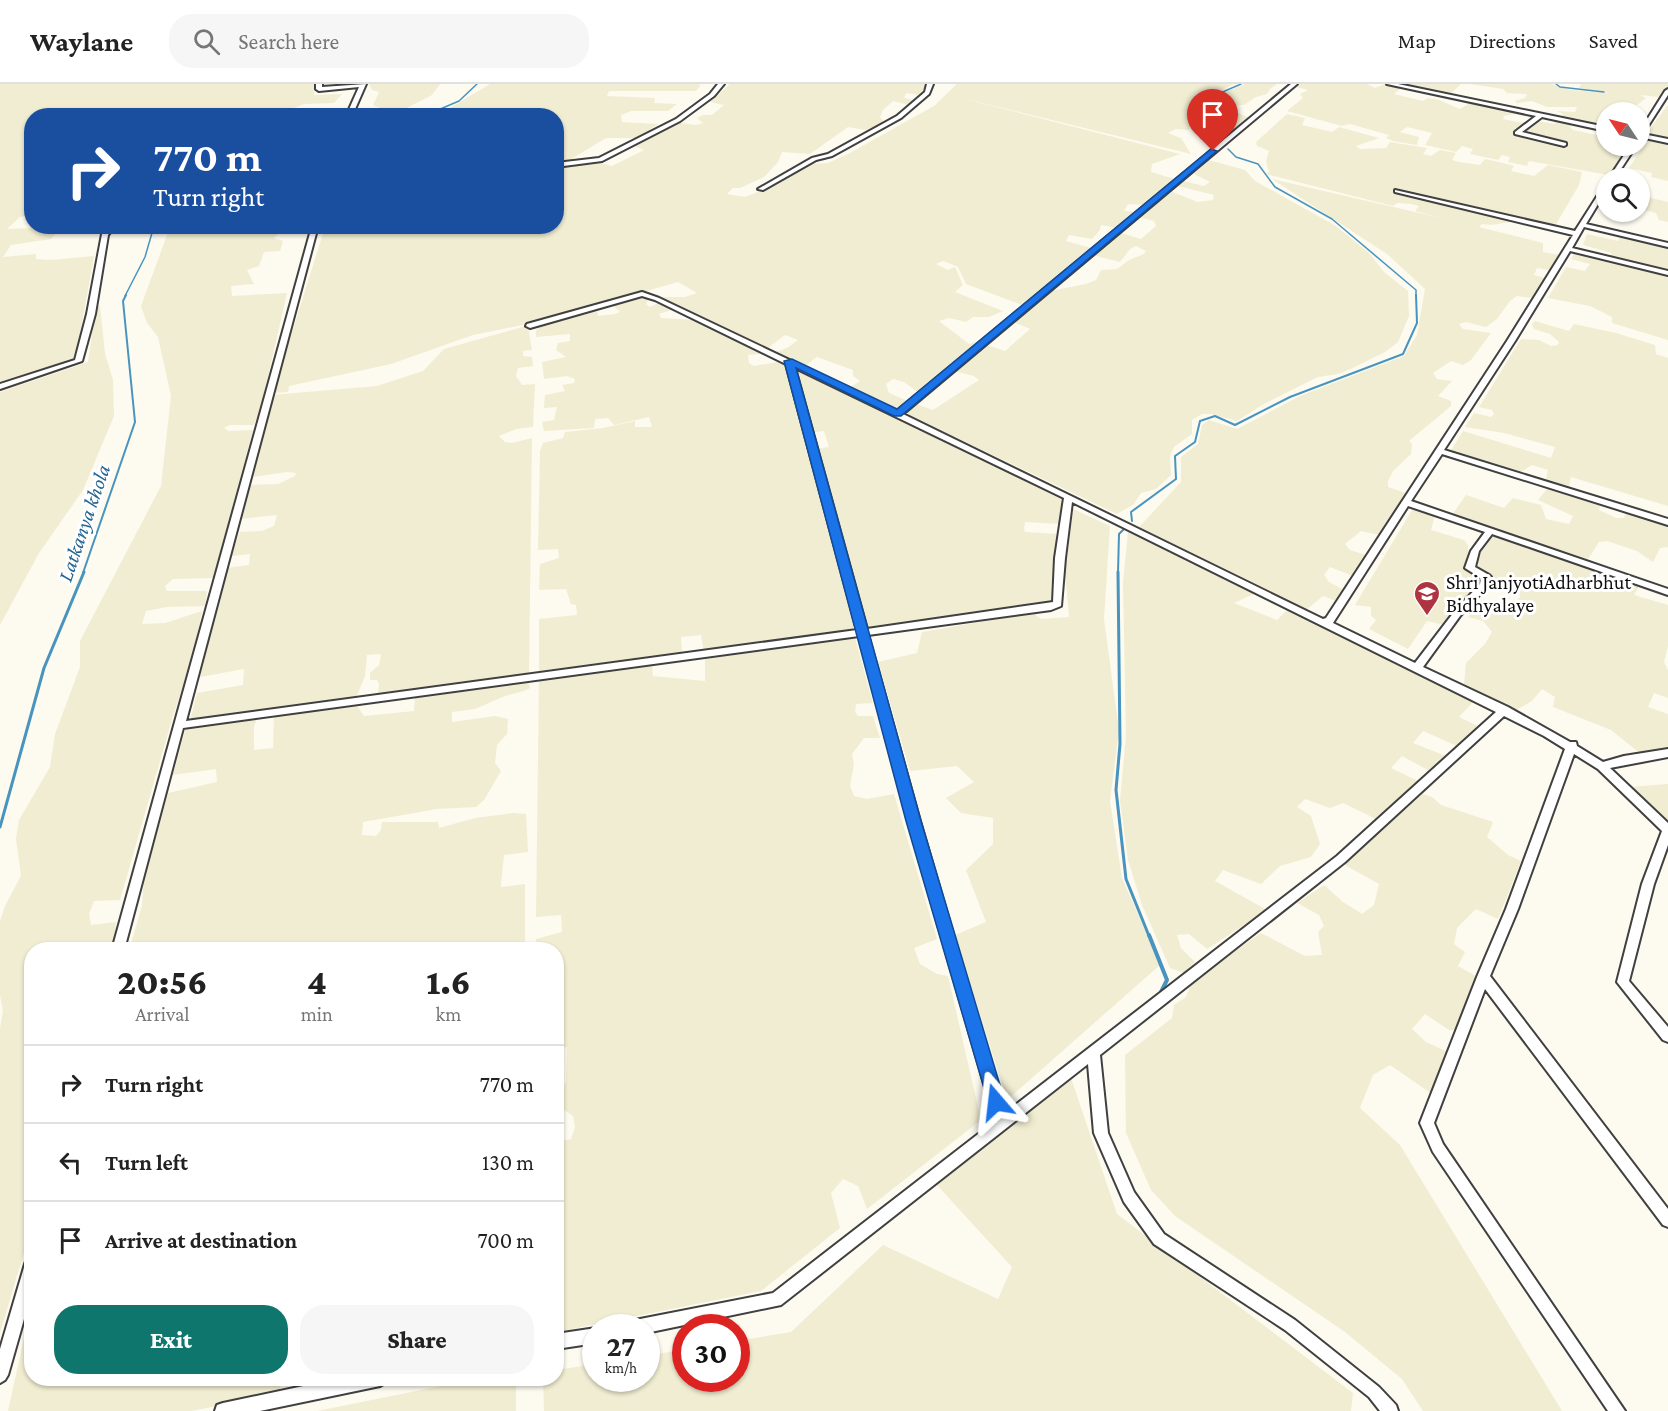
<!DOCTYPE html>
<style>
:root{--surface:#fff;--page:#f6f6f6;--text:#222;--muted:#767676;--line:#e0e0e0;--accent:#0f766e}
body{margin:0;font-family:"Crimson Pro",serif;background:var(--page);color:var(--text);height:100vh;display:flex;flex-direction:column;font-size:22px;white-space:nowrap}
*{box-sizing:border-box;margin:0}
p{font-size:20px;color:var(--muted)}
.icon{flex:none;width:33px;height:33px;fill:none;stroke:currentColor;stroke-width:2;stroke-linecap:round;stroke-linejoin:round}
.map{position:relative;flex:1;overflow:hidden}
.sheet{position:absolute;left:24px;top:858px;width:540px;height:444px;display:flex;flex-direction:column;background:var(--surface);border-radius:24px;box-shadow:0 2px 4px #0004}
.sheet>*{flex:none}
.hud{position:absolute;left:24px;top:24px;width:540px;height:126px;border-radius:24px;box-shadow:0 2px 4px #0004;background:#1a4fa0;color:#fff;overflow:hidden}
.needle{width:39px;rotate:305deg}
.fabs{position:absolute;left:1596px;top:18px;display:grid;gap:12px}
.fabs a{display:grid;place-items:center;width:54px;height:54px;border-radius:50%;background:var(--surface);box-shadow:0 2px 4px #0004;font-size:30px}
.speed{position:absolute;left:582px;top:1230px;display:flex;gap:12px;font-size:30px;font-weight:700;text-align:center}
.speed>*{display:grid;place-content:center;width:78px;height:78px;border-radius:50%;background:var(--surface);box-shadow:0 2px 4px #0004;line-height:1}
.speed small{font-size:15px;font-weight:400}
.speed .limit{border:9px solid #d22;background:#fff;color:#111}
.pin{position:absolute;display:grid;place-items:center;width:51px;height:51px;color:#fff;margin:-62px -26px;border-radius:50% 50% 50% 0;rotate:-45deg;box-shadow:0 0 6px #0007}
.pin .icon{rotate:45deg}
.me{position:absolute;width:66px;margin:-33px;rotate:343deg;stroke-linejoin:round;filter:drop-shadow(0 0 4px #0008)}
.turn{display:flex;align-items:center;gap:21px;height:126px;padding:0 30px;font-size:27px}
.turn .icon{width:78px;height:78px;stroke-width:2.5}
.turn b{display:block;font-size:42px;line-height:51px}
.eta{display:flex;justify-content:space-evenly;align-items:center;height:102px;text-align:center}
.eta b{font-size:36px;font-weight:800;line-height:42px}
.cta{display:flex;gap:12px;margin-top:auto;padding:12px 30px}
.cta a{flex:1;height:69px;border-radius:24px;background:var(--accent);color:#fff;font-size:24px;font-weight:800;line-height:69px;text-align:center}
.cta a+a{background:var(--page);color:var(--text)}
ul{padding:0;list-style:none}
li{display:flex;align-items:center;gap:18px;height:78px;padding:0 30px;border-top:2px solid var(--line)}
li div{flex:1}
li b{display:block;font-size:22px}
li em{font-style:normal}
header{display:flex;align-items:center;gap:36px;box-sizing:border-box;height:84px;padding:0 30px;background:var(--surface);border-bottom:2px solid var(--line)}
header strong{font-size:28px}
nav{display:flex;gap:33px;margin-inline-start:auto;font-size:21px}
.search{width:420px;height:54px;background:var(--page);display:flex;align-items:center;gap:15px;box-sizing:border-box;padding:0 21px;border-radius:24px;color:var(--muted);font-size:22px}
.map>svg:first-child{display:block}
</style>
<header>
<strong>Waylane</strong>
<div class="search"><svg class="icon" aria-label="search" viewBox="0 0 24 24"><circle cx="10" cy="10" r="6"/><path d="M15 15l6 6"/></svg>Search here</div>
<nav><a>Map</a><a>Directions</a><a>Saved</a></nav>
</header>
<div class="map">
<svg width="1668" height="1327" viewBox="0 0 1668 1327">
<rect width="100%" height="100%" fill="#fdfaef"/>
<!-- farmland -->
<g fill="#f1edd2">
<polygon points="0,0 315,0 314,11 342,10 334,19 304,20 294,24 290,29 337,31 32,32 31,131 20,133 7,145 62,143 51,155 11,161 3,173 36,170 36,175 51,176 94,172 79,256 73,274 0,300"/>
<polygon points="369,0 440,0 432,11 399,28 380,30 380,24 373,21 379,8 372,6"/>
<polygon points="490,0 697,0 701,1 696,7 609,7 607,12 655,14 654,19 677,20 668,27 631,27 621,31 622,38 658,40 637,54 606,54 568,77 557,78 556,32 438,31"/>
<polygon points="730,0 928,0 920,11 906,9 904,14 914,16 909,21 893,17 883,26 880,33 885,39 866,46 848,43 810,70 782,68 778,78 764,93 740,104 733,104 727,110 745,113 768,104 810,80 828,79 848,70 934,22 957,0 1234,0 1204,14 1189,46 1176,45 1168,49 1181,54 1191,70 949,11 1180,70 1152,80 1151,88 1178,96 1146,121 1128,120 1124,127 1138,128 1117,144 1101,141 1100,146 1092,155 1069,151 1066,157 1094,165 1025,222 966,200 958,183 951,180 943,177 936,180 948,186 955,183 963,201 955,208 1003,227 989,233 973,233 966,238 949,234 939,237 969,260 985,255 919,309 904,298 893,295 886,300 889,309 910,318 900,326 849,304 860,297 853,292 853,286 817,273 805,282 776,268 787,264 798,256 796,255 785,251 768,264 660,213 685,213 697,209 678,198 537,238 473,251 391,280 289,302 288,308 273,309 325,143 556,142 557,84 600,79 612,82 644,66 634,62 680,39 696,41 703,39 697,34 703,31 712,31 724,21 710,18"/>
<polygon points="1245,0 1277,0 1270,5 1267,10 1256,13 1244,21 1234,21 1230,25 1249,34 1221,58 1213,55 1202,48 1206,23 1214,13"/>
<polygon points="1298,0 1367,0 1375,4 1385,0 1402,3 1394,10 1423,17 1428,14 1439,16 1460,25 1472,18 1535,31 1531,34 1514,30 1504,32 1503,35 1517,38 1530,39 1538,37 1554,40 1558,35 1572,38 1570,43 1573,46 1606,53 1606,62 1628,62 1609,91 1529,77 1527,82 1508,78 1510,73 1502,71 1498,76 1470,70 1473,65 1462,62 1456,68 1425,61 1432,49 1407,43 1400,48 1419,53 1417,61 1393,57 1386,54 1389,51 1350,40 1342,42 1287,27 1303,14 1300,10 1308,6 1296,3"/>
<polygon points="1399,0 1461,0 1449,11"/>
<polygon points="1470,0 1551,0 1571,6 1611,9 1579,4 1581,0 1668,0 1668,2 1659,13 1640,11 1646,14 1637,21 1635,28 1606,28 1606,44 1559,34 1563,30 1557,27 1575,28 1577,23 1547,23 1532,17 1517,19 1515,17 1525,14 1527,10 1507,9 1503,5"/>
<polygon points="1668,21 1668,55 1652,51 1649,46"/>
<polygon points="1287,30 1305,34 1302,41 1332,48 1339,43 1379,54 1356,62 1360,65 1386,64 1390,58 1427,64 1423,70 1431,72 1440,66 1456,69 1452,76 1459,78 1480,81 1485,75 1503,79 1514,82 1511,87 1534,92 1548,81 1582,88 1579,101 1555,142 1524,136 1491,141 1482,140 1479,143 1543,159 1543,168 1559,171 1549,186 1537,184 1534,191 1545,194 1533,214 1517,212 1510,217 1497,235 1486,243 1466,238 1459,240 1463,245 1491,249 1471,276 1463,281 1451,277 1433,289 1437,295 1452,297 1438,312 1451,317 1451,322 1409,357 1412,360 1411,370 1393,387 1388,397 1388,403 1411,411 1384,452 1361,447 1345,460 1350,466 1369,472 1353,492 1330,483 1324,491 1329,498 1344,506 1336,517 1323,512 1306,526 1139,443 1181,398 1181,373 1198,360 1202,341 1209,336 1237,345 1300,312 1404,272 1417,251 1425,205 1387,170 1272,95 1441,134 1415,127 1419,122 1411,120 1397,119 1393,122 1266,90 1269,88 1266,77 1269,67 1257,62 1256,58"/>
<polygon points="1648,54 1668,59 1668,97 1651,93 1652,89 1629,84"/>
<polygon points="1209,76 1245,86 1255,97 1336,142 1369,169 1384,188 1408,207 1409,232 1398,258 1385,268 1353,284 1338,290 1318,293 1264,320 1237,337 1211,330 1202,330 1192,336 1192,350 1174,363 1170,372 1171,391 1156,405 1141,409 1134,420 1117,430 904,329 916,320 933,326 979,296 974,292 954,287 986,261 1005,267 1030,245 1014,238 1050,207 1086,200 1096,196 1101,186 1117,185 1129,176 1144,170 1146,167 1136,162 1130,165 1120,178 1092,171 1121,149 1141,155 1156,142 1154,137 1138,133 1172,108 1198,118 1213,116 1214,111 1178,102 1184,97 1204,102 1210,98 1194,90"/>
<polygon points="1647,113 1668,118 1668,138 1659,136 1656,129 1640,125 1640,117"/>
<polygon points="170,143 308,143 305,149 280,148 274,154 283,157 280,167 264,168 259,182 247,186 254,200 231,202 232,212 287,209 260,327 254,341 230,341 224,344 229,347 253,346 214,494 173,495 165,502 167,507 207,507 205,522 167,523 146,527 142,540 165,539 202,527 193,573 173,632 120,816 94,817 89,830 91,841 116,838 113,865 32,866 31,1145 0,1249 0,944 3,927 0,911 0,837 5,822 21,792 16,755 19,736 50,683 55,650 80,583 80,557 161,402 171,312 158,253 147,239 141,222"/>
<polygon points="1587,150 1618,157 1621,152 1668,163 1668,186 1610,172 1612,169 1583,161"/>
<polygon points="1575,168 1668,191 1668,256 1612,239 1612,233 1590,222 1548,214 1566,183 1585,187 1590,180 1571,175"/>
<polygon points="641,212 649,215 646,220 650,223 660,218 674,225 659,230 661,234 697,236 768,269 748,271 749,279 754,282 784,277 823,413 854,539 852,548 704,568 701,551 681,553 682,569 539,587 539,535 577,531 576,521 571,520 566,505 539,506 540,480 559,474 558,465 538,466 540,368 543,359 563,354 565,348 603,344 635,337 635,343 652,343 649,333 614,341 608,334 595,335 594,344 544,347 542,338 554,336 557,323 544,324 545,311 565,307 562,301 574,299 575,295 567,292 544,295 542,278 566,273 556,266 558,259 570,257 570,250 536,253 536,247 540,242 597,227 598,232 615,230 620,228 612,220"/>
<polygon points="100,222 105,270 113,296 114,332 83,406 39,469 0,541 0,308 88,278 96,223"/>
<polygon points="1535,237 1569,247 1574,240 1616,249 1655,261 1656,270 1668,274 1668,422 1571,393 1569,402 1546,396 1548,386 1532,381 1521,388 1450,368 1463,347 1551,374 1555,363 1504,349 1465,343 1474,329 1491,333 1494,330 1492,326 1479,323 1521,255 1539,256 1551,262 1558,261 1559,258 1550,250 1534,245 1532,240"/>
<polygon points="522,243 528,243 532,266 523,267 523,272 532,273 533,282 518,284 516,292 522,301 535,300 533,343 516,345 499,352 505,358 512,359 532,354 529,589 378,611 379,600 377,596 370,596 370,589 379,581 381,570 367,571 365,592 356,614 190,637 197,609 243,601 244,585 200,593 226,484 249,481 250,470 231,472 240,448 262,447 274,442 276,435 277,431 240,435 249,401 278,400 295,392 296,389 287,388 253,393 272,311 377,302 423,287 444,265"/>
<polygon points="792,281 1064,413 1061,440 1025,438 1024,445 1025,448 1059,450 1054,519 865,546 815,365 829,363 824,347 810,349"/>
<polygon points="1552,399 1596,413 1601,418 1599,426 1616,434 1624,434 1628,423 1668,435 1668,463 1660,464 1653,478 1637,467 1607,457 1599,458 1588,475 1452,431 1466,411 1504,424 1513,414 1541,421 1546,435 1569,440 1573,432 1538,416"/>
<polygon points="1414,423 1435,431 1431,446 1464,456 1468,461 1469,485 1483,495 1449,542 1427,537 1408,565 1369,545 1376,536 1371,532 1371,523 1355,521"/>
<polygon points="1073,425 1110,442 1104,535 1119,646 1110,717 1122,794 1160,881 1007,1016 955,851 986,838 966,786 993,760 993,734 961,729 946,714 974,698 957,682 910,687 878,578 917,569 922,548 1033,529 1041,535 1069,533 1065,488"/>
<polygon points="1128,447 1256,509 1234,519 1277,536 1289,524 1475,616 1459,633 1480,643 1457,662 1423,647 1413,659 1446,672 1428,686 1402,672 1391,684 1418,697 1376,735 1343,719 1330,724 1305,715 1297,723 1311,732 1320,760 1311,773 1280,782 1261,800 1223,786 1215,797 1267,826 1207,865 1189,850 1177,851 1181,864 1195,878 1184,889 1170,884 1142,821 1128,776 1120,717 1126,651 1123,499"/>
<polygon points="1498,452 1641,499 1634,511 1668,521 1668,562 1664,578 1668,586 1668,614 1654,609 1648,623 1668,630 1668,664 1641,670 1611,646 1553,623 1555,613 1542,605 1532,617 1516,626 1464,600 1466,579 1485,560 1492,548 1483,537 1468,533 1477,520 1494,526 1510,525 1520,513 1519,505 1491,494 1479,485 1477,474 1489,453"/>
<polygon points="855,554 873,619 856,620 855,628 858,632 873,632 880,654 864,654 852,670 854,680 850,702 854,712 867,715 894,710 937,855 914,864 920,880 937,890 948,892 981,1036 867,1125 858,1102 843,1095 831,1109 840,1144 761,1207 557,1248 557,1058 571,1055 575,1043 573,1032 561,1024 558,1009 566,998 567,963 557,964 556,866 536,866 536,855 562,848 561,831 536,833 539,594 652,578 653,592 705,597 705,573"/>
<polygon points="527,594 530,604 524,607 505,612 475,625 452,628 452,638 495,632 508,635 507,650 497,661 495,679 501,687 484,716 476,723 437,725 363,738 362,751 376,752 381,746 382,738 438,738 439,744 475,734 513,729 526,730 528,768 504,771 501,800 501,803 525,800 525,865 129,866 142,822 144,795 168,709 217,698 216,685 173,691 186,643 258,633 254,642 254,666 273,664 274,632 356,620 364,632 414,627 415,612"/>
<polygon points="1668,700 1668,744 1629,703"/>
<polygon points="1423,710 1432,713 1441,721 1493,738 1487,753 1508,771 1521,777 1498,835 1476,825 1457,844 1454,860 1465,868 1458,882 1479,894 1459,946 1449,946 1425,930 1412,945 1426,958 1450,969 1432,1010 1390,981 1373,991 1360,1024 1400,1061 1562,1327 1423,1327 1402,1295 1345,1248 1175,1132 1151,1106 1126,1049 1125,971 1172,934 1174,921 1186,913 1192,897 1261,849 1305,872 1322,871 1318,848 1324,842 1319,831 1297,819 1324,801 1343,818 1362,830 1374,821 1379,800 1343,780"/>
<polygon points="1071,994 1117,1130 1353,1309 1351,1327 544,1327 543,1295 556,1294 557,1286 595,1280 596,1294 646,1294 647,1272 685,1265 686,1294 736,1294 737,1257 791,1248 883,1161 998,1215 1012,1183 936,1100"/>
<polygon points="31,1222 32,1294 282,1295 279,1310 191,1327 8,1327"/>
<polygon points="476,1295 516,1295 516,1327 317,1327"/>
</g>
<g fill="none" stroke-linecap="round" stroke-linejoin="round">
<!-- stream-far3 -->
<g stroke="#4894bf" stroke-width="1.5">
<polyline points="1556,0 1560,3 1604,8"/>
<polyline points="424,32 459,17 477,0"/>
<polyline points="1219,62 1201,54 1195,43 1211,13 1241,0"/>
<polyline points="1228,65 1236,73 1258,80 1275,103 1332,135 1416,206 1416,212"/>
<polyline points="125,212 145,173 154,142"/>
</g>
<!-- stream-far2 -->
<g stroke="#4894bf" stroke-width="2">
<polyline points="1132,437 1131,428 1176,395 1175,372 1195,358 1200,337 1215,332 1235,341 1290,313 1403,270 1417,239 1416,211"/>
<polyline points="83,489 135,338 123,217 126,211"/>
<polyline points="1118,489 1119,450 1126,443"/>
</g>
<!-- stream-far1 -->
<g stroke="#4894bf" stroke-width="3">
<polyline points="1118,488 1120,660 1116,706 1126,795 1149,852"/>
<polyline points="0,743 44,584 84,488"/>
</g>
<!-- stream -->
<polyline stroke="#4894bf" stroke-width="4" points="1149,851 1167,896 1161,908"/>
<defs>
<g id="minor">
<polygon points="316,0 322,0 322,3 366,0 352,32 346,32 359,3 319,7 316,5"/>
<polygon points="718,0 724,0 714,12 680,37 602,77 556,83 556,79 599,74 676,35 710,10"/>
<polygon points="927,0 933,0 929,10 901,34 832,72 816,76 763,106 758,105 812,74 828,70 897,32 925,8"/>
<path d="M1291,0H1297L903,330L1323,535L1326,534L1507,257L1573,151L1395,108V106L1575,147L1603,103L1606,101V107L1586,140L1668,159V163L1584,143L1572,164L1668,187V191L1570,167L1515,257L1444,366L1668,435V441L1442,370L1411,417L1668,505V511L1492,450L1479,467L1475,483L1489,491L1491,493L1487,503L1460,532L1423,583L1508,623L1570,658H1576L1577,662L1603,678L1624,672L1668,665V673L1610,684L1668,739V761L1654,800L1629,897L1668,943V958L1663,956L1617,898L1642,800L1662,747L1598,685L1574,670L1518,825L1490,892L1668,1125V1143L1663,1141L1485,905L1434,1039L1443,1060L1625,1327H1608L1433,1068L1420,1039L1477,893L1506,825L1565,665L1544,652L1504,632L1345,778L1100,971L1108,1049L1134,1108L1164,1150L1295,1236L1379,1303L1396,1321L1398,1327H1380L1369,1313L1285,1246L1154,1160L1124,1118L1094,1049L1088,980L781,1221L646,1249V1244H628L630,1239L635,1236L773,1209L995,1037L908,737L859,552L183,644L124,866H112L312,142H318L186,637L857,546L786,280L655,216L642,212L530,244L526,242L527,240L642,208L659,214L897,327ZM795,284L1064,414L1055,474L1053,518L867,545ZM1072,418L1496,628L1337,772L1005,1029L920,737L868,551L1051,526L1061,522L1065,474ZM1408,422L1485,448L1471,467L1465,484L1481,494L1480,500L1454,528L1415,579L1333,539Z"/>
<polygon points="1387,0 1398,0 1606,43 1606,47 1542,33 1522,48 1566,59 1566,61 1564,62 1515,50 1515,48 1536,32"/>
<polygon points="1668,5 1668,11 1643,50 1668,55 1668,59 1640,53 1640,47 1665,7"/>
<polygon points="1630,62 1636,62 1615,94 1609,94"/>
<polygon points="109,142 116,142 108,151 95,230 82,277 0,305 0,300 75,276 87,230 102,150"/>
<polygon points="32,1173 32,1207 8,1291 5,1296 0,1299 0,1265 25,1180 27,1175"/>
<polygon points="596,1244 596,1259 556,1265 556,1250"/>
<polygon points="341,1294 388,1294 385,1299 380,1302 260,1327 215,1327 217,1321 223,1319"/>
</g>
</defs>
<!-- minor casing -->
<use href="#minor" stroke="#404040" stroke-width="4"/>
<!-- minor -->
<use href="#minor" fill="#fff" fill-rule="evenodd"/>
</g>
<!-- route -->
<polygon fill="#1a73e8" stroke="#114b97" stroke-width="1.5" points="1211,65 1217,67 901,332 894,332 796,284 921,737 1005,1018 1002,1024 996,1026 990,1024 988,1018 906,737 784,277 792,275 897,325"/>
<!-- icons -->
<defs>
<symbol id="school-pin" viewBox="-11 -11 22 30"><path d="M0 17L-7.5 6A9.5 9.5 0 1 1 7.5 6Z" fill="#ae343f" stroke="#fff"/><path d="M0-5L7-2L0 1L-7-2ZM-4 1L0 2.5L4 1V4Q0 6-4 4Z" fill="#fff"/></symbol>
</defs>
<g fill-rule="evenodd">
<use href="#school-pin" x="1412" y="495" width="30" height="40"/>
</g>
<g text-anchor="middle" stroke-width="6" stroke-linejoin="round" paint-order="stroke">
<!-- poi labels -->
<g font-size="20" fill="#0d0d0d" stroke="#fff" text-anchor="start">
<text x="1446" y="505">Shri JanjyotiAdharbhut<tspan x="1446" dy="23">Bidhyalaye</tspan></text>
</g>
<!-- water labels -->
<g font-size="21" font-style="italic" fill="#246692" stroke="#fff">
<text transform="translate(84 439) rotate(-71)" y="7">Latkanya khola</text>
</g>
</g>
</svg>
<div class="fabs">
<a><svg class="needle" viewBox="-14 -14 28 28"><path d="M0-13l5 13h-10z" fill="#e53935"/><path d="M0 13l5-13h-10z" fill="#767676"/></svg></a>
<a><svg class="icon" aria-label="search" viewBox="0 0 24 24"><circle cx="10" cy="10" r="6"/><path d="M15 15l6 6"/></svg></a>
</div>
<div class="speed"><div>27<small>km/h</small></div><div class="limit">30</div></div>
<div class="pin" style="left:1213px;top:67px;background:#d93025"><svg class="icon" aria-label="arrive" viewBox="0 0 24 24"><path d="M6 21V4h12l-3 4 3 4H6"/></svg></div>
<svg class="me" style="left:996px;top:1018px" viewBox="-20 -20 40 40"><path d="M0-17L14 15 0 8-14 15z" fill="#1a73e8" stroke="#fff" stroke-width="4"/></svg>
<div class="hud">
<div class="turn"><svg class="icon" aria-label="right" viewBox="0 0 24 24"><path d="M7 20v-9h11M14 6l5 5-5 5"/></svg><div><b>770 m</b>Turn right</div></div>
</div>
<section class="sheet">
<div class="eta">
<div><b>20:56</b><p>Arrival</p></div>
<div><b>4</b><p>min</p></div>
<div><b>1.6</b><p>km</p></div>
</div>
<ul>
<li><svg class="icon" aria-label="right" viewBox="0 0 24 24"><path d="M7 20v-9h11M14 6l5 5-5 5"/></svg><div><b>Turn right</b></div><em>770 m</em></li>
<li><svg class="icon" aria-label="left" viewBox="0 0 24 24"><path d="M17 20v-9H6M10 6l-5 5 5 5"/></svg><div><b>Turn left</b></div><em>130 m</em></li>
<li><svg class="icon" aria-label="arrive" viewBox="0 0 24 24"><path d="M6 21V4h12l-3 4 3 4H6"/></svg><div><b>Arrive at destination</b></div><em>700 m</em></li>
</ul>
<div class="cta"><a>Exit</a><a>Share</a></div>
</section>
</div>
